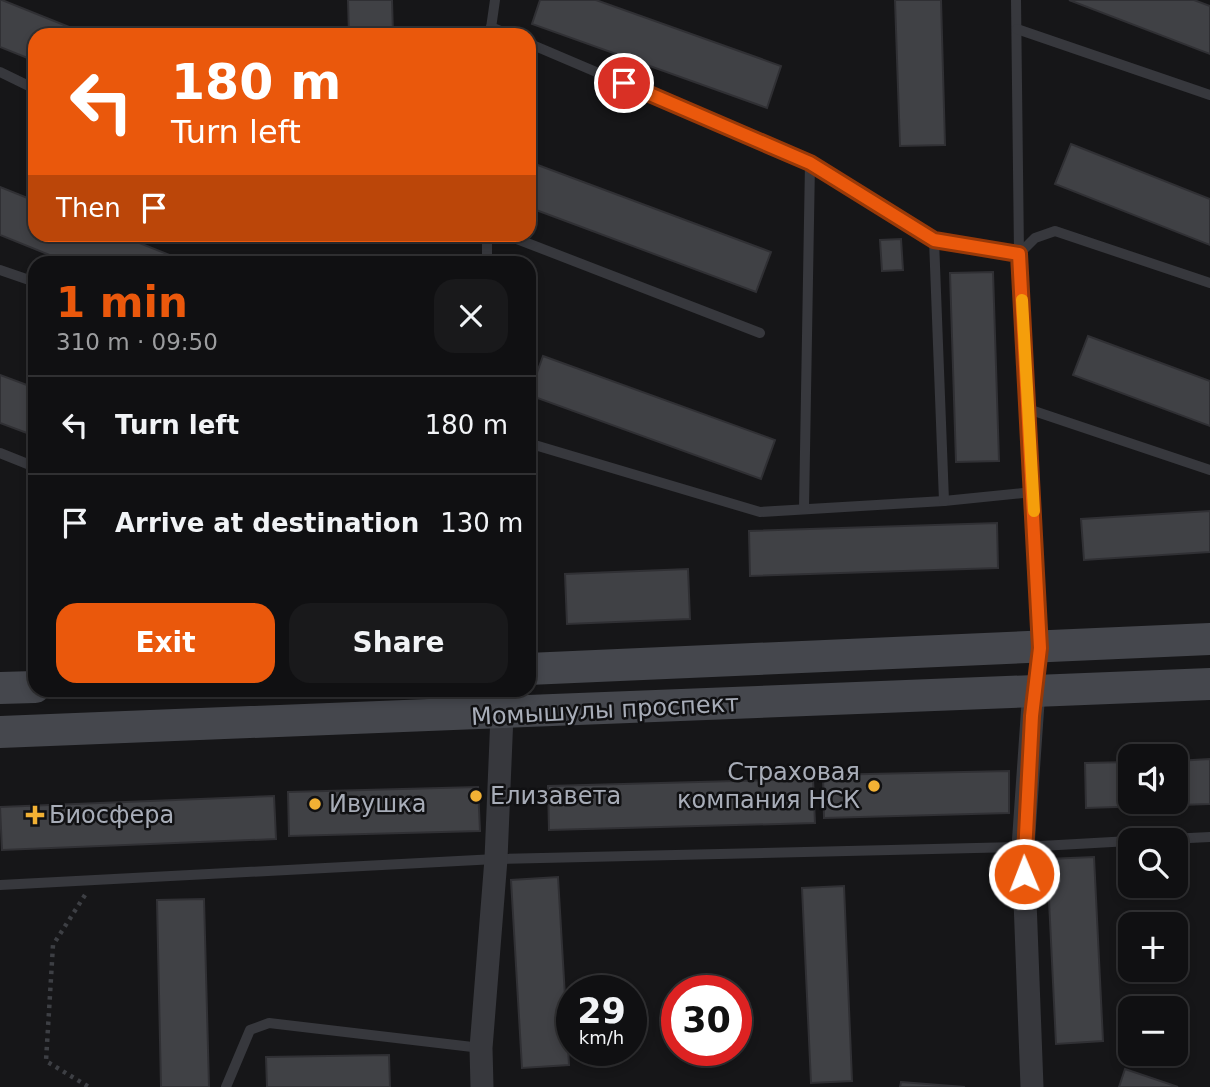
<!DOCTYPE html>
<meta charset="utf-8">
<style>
:root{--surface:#101012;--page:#19191b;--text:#f1f3f6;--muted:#9c9d9f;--line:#303032;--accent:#ea580c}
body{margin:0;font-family:"DejaVu Sans",sans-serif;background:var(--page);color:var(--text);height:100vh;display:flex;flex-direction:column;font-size:26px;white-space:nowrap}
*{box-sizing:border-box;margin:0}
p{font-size:23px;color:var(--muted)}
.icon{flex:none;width:38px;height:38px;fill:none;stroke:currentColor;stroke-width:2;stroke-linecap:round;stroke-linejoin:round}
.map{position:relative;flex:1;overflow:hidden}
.panel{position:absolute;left:28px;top:256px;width:508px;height:441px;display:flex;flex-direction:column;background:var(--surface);border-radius:21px;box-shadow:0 4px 10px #0003,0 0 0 2px var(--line)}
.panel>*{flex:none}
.banner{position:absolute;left:28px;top:28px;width:508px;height:214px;border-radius:21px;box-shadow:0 4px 10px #0003,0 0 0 2px var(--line);background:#ea580c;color:#fff;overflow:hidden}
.tools{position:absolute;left:1118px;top:744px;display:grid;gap:14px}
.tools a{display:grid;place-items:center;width:70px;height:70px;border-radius:14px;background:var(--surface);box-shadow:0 4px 10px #0003,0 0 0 2px var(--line);font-size:35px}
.speed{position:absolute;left:556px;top:975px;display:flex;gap:14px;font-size:35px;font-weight:700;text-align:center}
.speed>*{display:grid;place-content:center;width:91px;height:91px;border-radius:50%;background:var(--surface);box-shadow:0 4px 10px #0003,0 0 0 2px var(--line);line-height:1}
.speed small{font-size:18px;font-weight:400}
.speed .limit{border:10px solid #d22;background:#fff;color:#111}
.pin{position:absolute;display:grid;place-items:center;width:60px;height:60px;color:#fff;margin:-30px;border:4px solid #fff;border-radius:50%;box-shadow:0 2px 7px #0007}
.me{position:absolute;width:77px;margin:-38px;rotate:359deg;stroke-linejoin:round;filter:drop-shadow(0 0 5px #0008)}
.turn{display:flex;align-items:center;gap:24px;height:147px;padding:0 28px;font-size:32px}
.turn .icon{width:91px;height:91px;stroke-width:2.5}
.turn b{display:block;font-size:49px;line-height:60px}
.then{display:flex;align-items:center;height:66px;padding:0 28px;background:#0003;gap:14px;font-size:26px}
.round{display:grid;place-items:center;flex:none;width:74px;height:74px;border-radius:21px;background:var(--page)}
.head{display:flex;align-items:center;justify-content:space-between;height:119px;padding:0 28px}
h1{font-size:42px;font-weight:800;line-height:52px;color:var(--accent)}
.cta{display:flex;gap:14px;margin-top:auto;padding:14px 28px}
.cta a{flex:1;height:80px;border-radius:21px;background:var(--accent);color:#fff;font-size:28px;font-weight:800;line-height:80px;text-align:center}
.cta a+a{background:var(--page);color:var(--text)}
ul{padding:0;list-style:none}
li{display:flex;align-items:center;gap:21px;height:98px;padding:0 28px;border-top:2px solid var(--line)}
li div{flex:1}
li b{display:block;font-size:26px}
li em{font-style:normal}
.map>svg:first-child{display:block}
</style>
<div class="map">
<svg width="1210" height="1087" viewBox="0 0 1210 1087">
<rect width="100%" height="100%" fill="#161618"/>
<!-- building -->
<g fill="#404145" stroke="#303034" stroke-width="2">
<polygon points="0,0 2,0 89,35 35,35 35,61 0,47"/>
<polygon points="348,0 392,0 393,35 349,35"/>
<polygon points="540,0 596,0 781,66 767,108 532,24"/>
<polygon points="895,0 941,0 945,145 900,146"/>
<polygon points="1069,0 1194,0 1210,6 1210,54"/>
<polygon points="1071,144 1210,199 1210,245 1055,184"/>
<polygon points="535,164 771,252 756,292 528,207 528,182"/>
<polygon points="0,187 35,201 35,234 117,234 187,262 67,262 0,235"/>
<polygon points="901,239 903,270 882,271 880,240"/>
<polygon points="993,272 999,461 956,462 950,273"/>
<polygon points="1088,336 1210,381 1210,426 1073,375"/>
<polygon points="543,356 775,440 761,479 529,395"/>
<polygon points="0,375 35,388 35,436 0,423"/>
<polygon points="1210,511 1210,552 1084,560 1081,519"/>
<polygon points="997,523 998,568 750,576 749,531"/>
<polygon points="688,569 690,619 567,624 565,574"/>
<polygon points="1210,759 1210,804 1086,808 1085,763 1130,762 1130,802 1176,802 1176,761"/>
<polygon points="1009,771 1009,813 824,818 823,775"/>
<polygon points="813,779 815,823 549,830 548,786"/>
<polygon points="478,787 480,831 289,836 288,792"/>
<polygon points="274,796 276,839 2,850 0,807"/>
<polygon points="1094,857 1103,1041 1056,1044 1047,859"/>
<polygon points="558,877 569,1065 522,1068 511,880"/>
<polygon points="844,886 852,1081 811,1083 802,888"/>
<polygon points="204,899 209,1087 161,1087 157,900"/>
<polygon points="389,1055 390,1087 267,1087 266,1057"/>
<polygon points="1125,1069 1178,1087 1119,1087"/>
<polygon points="901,1082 965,1087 900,1087"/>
</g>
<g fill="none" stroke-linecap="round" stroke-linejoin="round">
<!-- path -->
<polyline stroke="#3d3f44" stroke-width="4.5" stroke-dasharray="3.5 5" stroke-linecap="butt" points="85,895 53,945 46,1061 89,1087"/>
<!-- lane -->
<g stroke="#37383d" stroke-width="10">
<polyline points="1016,0 1019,254 1040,645"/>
<polyline points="491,27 510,35"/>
<polyline points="1017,29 1210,95"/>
<polyline points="490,35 495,0"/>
<polyline points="528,43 810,163 934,240"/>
<polyline points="0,72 35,89"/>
<polyline points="487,234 487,262"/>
<polyline points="504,234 760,333"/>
<polyline points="1019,254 1035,238 1055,231 1210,283"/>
<polyline points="0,270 35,282"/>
<polyline points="1028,409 1210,470"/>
<polyline points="528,443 760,512 944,501 1033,492"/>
<polyline points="0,453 35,467"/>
<polyline points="944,501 934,240 1019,254"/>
<polyline points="804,509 810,163"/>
<polyline points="1149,840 1210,837"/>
<polyline points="0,885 496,859 1023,847 1130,841"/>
<polyline points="226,1087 250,1030 269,1023 481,1048"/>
</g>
<!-- street -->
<g stroke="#37383d" stroke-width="23">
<polyline points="482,1087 481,1048 496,859 502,715"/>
<polyline points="1032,1087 1023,847 1034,689"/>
</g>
<!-- secondary -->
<g stroke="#45474d" stroke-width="32">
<polyline points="528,669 1210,639"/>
<polyline points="0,688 35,687"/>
<polyline points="0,732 1210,684"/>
</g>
</g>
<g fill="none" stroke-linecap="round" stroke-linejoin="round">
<defs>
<polyline id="route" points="624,83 810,163 934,240 1019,254 1040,648 1032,716 1024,874"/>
</defs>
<!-- route casing -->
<use href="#route" stroke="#983908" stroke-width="18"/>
<!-- route -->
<use href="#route" stroke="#ea580c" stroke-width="12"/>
<!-- slow -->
<polyline stroke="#f59e0b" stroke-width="12" points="1022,300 1034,511"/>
</g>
<!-- markers -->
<g fill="#f2b134" stroke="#111113" stroke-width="2.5">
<circle cx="874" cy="786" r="7"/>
<circle cx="476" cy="796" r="7"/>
<circle cx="315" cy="804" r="7"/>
<path d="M31.5 804.5h7v7h7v7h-7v7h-7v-7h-7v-7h7z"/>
</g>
<g text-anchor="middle" stroke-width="5" stroke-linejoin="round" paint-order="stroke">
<!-- street labels -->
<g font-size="24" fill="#a8adb8" stroke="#111113">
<text transform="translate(605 710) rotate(-3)" y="8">Момышулы проспект</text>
</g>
<!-- poi labels -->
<g font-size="24" fill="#a8adb8" stroke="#111113" text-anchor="start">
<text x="860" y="780" text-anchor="end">Страховая<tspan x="860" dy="28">компания НСК</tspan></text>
<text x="490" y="804">Елизавета</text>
<text x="329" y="812">Ивушка</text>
<text x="49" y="823">Биосфера</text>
</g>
</g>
</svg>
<div class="tools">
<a><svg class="icon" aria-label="sound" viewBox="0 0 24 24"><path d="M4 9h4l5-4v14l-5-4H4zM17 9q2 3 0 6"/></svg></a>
<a><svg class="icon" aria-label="search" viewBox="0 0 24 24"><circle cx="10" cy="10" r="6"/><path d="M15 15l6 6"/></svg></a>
<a>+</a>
<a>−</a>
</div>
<div class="speed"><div>29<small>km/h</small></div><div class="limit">30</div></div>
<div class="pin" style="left:624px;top:83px;background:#d93025"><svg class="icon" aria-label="arrive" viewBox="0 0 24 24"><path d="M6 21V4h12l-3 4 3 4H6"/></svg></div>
<svg class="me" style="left:1024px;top:874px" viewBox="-20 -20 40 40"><circle r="17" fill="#ea580c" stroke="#fff" stroke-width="3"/><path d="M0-11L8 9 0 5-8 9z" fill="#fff"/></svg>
<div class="banner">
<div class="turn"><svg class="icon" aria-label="left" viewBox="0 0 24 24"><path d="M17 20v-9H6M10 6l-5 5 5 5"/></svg><div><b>180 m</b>Turn left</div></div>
<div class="then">Then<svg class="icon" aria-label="arrive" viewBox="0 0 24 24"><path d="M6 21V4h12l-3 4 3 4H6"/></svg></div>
</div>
<section class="panel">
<div class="head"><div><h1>1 min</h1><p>310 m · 09:50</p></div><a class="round"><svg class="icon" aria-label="close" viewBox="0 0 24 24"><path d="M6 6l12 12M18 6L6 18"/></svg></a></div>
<ul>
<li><svg class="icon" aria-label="left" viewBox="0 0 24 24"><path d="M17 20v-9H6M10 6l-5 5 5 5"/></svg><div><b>Turn left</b></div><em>180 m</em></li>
<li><svg class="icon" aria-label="arrive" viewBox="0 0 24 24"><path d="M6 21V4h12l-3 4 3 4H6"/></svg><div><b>Arrive at destination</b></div><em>130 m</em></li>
</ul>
<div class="cta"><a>Exit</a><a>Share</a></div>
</section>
</div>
